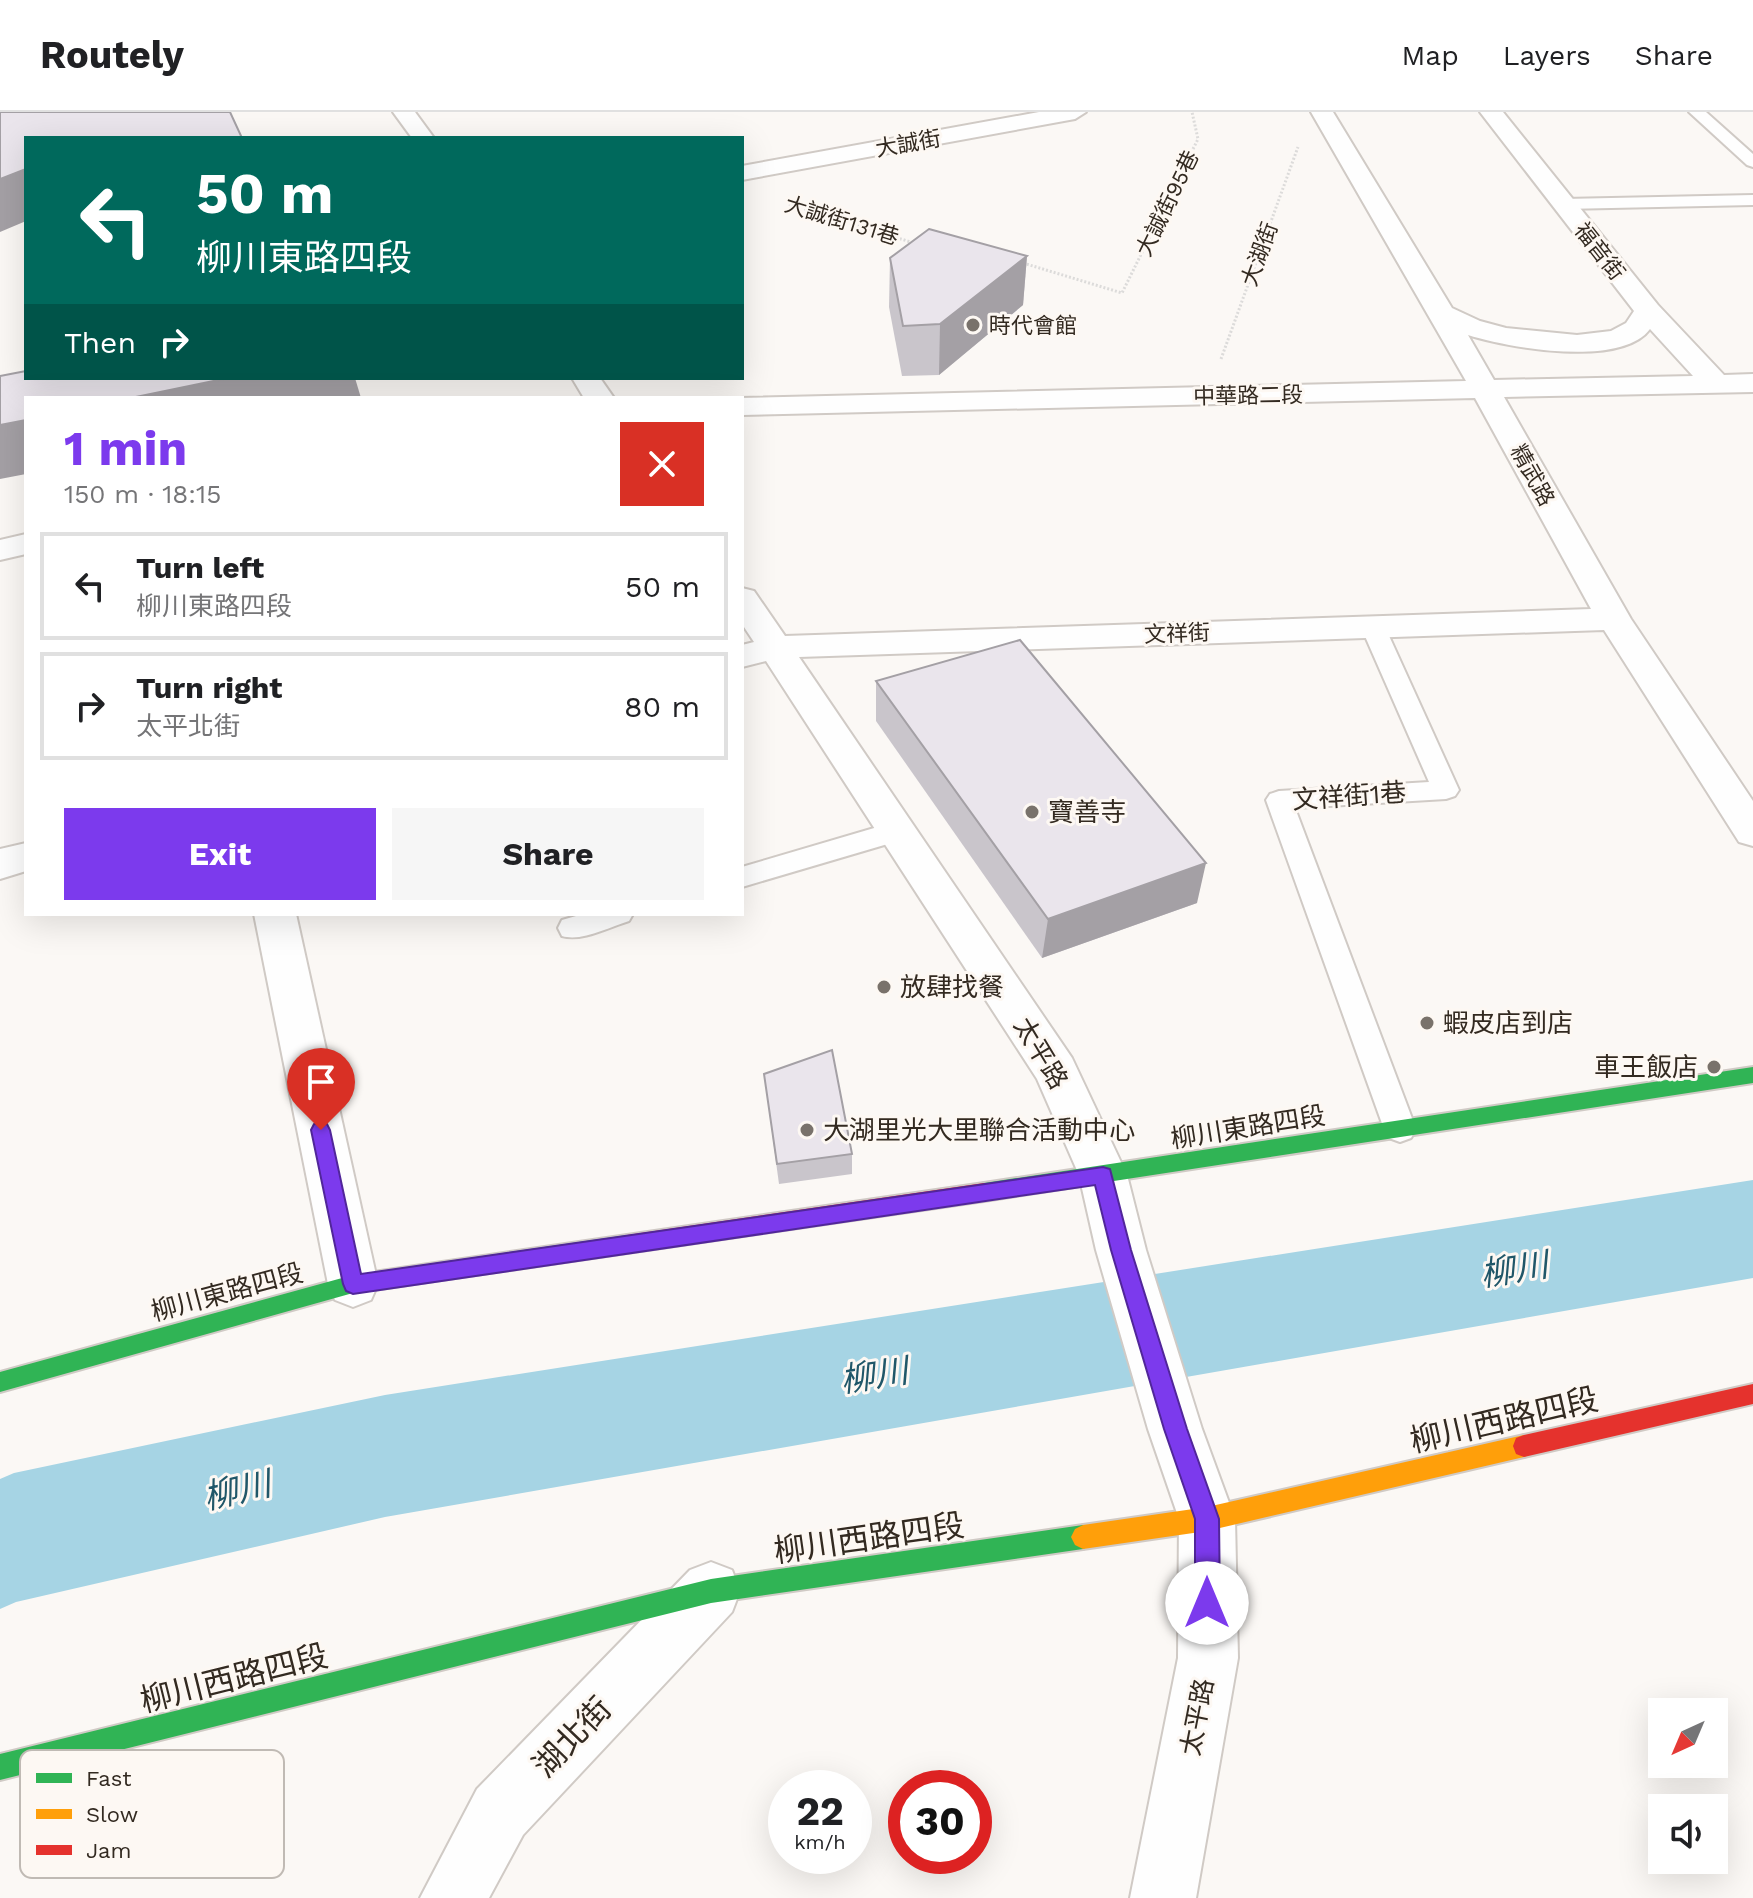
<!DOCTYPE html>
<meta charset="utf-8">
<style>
:root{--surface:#fff;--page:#f6f6f6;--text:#202124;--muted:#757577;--line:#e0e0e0;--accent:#7c3aed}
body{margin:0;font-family:"Work Sans","Noto Sans TC",sans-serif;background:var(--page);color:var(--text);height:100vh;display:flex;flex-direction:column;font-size:30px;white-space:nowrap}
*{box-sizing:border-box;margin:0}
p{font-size:26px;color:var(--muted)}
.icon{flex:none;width:44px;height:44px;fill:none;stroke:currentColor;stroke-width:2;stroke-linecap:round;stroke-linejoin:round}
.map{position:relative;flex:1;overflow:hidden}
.details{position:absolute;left:24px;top:284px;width:720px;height:520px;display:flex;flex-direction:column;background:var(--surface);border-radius:0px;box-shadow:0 8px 32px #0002}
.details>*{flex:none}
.hud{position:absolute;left:24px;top:24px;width:720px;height:244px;border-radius:0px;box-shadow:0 8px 32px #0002;background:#00695c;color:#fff;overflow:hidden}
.needle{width:52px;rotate:224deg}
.buttons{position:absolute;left:1648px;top:1586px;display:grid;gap:16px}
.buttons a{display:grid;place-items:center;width:80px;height:80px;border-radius:0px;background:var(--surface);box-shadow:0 8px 32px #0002;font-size:40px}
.speed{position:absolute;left:768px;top:1658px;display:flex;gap:16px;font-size:40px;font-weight:700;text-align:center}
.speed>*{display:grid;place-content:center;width:104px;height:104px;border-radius:50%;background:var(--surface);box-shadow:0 8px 32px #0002;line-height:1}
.speed small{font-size:20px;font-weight:400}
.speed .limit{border:12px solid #d22;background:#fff;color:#111}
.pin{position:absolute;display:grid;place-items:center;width:68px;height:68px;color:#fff;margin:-82px -34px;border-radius:50% 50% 50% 0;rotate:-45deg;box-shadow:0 0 8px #0007}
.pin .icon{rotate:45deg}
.me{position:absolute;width:88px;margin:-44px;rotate:0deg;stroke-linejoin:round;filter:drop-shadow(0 0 6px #0008)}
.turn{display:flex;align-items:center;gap:28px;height:168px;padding:0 40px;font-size:36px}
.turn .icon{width:104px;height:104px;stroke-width:2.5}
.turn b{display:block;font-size:56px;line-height:68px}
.then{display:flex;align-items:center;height:76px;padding:0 40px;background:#0003;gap:16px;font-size:30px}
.round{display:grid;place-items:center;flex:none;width:84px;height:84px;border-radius:0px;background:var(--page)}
.headline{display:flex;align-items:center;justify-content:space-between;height:136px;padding:0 40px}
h1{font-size:48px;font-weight:700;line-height:60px;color:var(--accent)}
.cta{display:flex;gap:16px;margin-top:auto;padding:16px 40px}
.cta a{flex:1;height:92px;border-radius:0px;background:var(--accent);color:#fff;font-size:32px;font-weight:700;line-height:92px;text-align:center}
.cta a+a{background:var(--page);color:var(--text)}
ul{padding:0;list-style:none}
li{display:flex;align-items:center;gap:24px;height:108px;margin:0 16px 12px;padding:0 24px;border:4px solid var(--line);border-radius:0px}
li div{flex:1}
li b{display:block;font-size:30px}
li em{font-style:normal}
header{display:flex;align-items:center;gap:48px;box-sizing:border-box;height:112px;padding:0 40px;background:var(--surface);border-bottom:2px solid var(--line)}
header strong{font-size:38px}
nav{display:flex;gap:44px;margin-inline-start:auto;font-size:28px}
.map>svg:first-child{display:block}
</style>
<header>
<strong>Routely</strong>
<nav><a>Map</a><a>Layers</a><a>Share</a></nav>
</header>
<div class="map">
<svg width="1753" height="1786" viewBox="0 0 1753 1786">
<rect width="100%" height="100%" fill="#fbf8f5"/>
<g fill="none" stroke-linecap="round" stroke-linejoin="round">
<!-- river -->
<polygon fill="#a6d4e4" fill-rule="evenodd" points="1753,1068 1753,1166 385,1405 16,1490 0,1497 0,1367 14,1361 385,1283"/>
<defs>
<g id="lane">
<polygon points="1689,0 1706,0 1753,42 1753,55 1747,53"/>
<polygon points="1753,83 1753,93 1564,97 1556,92 1564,87"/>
<polygon points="1373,508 1381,510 1385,515 1459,678 1455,684 1446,687 1295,696 1416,1017 1411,1026 1400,1030 1389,1026 1384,1017 1266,688 1270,682 1279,679 1429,670 1361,515 1365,510"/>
<polygon points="898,709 908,712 912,719 908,726 742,775 742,755"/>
<path d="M583,802H633L629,809C609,815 582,830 562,824L558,816L562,808Z"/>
</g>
<g id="street">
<polygon points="393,0 415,0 434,26 412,26"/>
<polygon points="1039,0 1086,0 1075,7 742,68 742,54"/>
<path d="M1311,0H1333L1452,196L1480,209L1506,216L1577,223L1611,219L1626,211L1634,199L1480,0H1503L1658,193L1724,263L1753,262V280L1504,285L1631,507L1753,689V734L1739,730L1604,518L799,545L1072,946L1127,1063L1146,1138L1202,1317L1235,1407L1238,1546L1196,1786H1130L1178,1546L1179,1407L1148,1317L1096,1138L1079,1063L1037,967L766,549L742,555V533L754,530L742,512V476L754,479L785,524L1591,497L1475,286L742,303V286H739L1466,269ZM1650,217L1693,264L1494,268L1468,223C1509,236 1621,256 1650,217Z"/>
<polygon points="572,266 600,266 614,286 584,286"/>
<polygon points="26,422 26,442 0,448 0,428"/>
<polygon points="26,731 26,759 0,767 0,737"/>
<polygon points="254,802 296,802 378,1172 371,1188 353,1195 335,1188 328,1172"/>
<polygon points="711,1450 732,1458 740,1479 732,1500 523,1723 489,1786 420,1786 477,1677 690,1458"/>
</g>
<g id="fast">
<polygon points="1753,955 1753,971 984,1089 977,1086 974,1080 977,1074 984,1071"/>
<polygon points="627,1123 634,1126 637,1132 634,1138 627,1141 353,1181 0,1280 0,1260 353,1163"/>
<polygon points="1083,1413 1091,1417 1095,1425 1091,1433 1083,1437 711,1491 0,1668 0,1642 711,1467"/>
</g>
<polygon id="slow" points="1524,1323 1532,1326 1535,1334 1532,1342 1524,1345 1207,1419 1083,1437 1075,1433 1071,1425 1075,1417 1083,1413 1207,1395"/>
<g id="jam">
<polygon points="984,1071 991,1074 994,1080 991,1086 984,1089 627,1141 620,1138 617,1132 620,1126 627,1123"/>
<polygon points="1753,1272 1753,1292 1524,1345 1516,1342 1513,1334 1516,1326 1524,1323"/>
</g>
</defs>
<!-- lane casing -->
<use href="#lane" stroke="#d0cac5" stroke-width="4"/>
<!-- street casing -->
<use href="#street" stroke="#d0cac5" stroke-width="4"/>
<!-- fast casing -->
<use href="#fast" stroke="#d0cac5" stroke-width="4"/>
<!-- slow casing -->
<use href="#slow" stroke="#d0cac5" stroke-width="4"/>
<!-- jam casing -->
<use href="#jam" stroke="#d0cac5" stroke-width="4"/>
<!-- path -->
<g stroke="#dcdbda" stroke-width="3" stroke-dasharray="2 2" stroke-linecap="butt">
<polyline points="789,92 917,132"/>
<polyline points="1023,151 1122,181 1198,27 1192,0"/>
<polyline points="1221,247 1298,35"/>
</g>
<!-- lane -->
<use href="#lane" fill="#fefefe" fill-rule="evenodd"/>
<!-- street -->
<use href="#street" fill="#fefefe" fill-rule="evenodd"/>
<!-- fast -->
<use href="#fast" fill="#30b455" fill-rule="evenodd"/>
<!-- slow -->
<use href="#slow" fill="#ff9f0a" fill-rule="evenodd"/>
<!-- jam -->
<use href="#jam" fill="#e5322d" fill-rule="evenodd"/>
</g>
<!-- wall -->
<g fill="#c9c5cb">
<polygon points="1027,144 1023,193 939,263 902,264 889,195 890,146"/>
<polygon points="876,569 1197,791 1042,846 876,609"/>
<polygon points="764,962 852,1042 852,1062 779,1072"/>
</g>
<!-- shaded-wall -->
<g fill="#a4a0a5">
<polygon points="26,57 26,109 0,120 0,67"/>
<polygon points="1027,144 1023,193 939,263 940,212"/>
<polygon points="228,266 355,266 361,286 131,286"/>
<polygon points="26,308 26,362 0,367 0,313"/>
<polygon points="1206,751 1197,791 1042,846 1048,807"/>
</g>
<!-- building -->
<g fill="#eae5ec" stroke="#a4a0a5" stroke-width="2">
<polygon points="0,0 230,0 242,26 26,26 26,57 0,67"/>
<polygon points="929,117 1027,144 940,212 903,214 890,146"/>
<polygon points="26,259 26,266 228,266 131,286 26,286 26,308 0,313 0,264"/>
<polygon points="1020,528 1206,751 1048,807 876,569"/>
<polygon points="832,938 852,1042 777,1052 764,962"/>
</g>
<!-- route -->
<polygon fill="#7c3aed" stroke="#51269a" stroke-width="2" points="321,1010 327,1012 330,1018 361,1162 1103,1055 1110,1057 1131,1138 1187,1317 1219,1407 1220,1491 1216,1499 1207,1503 1199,1499 1195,1491 1195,1407 1164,1317 1111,1138 1095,1073 353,1182 346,1179 343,1172 311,1018 314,1012"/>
<!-- markers -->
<g fill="#79726b" stroke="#fdf8f3" stroke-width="3">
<circle cx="973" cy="213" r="8"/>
<circle cx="1032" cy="700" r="8"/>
<circle cx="884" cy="875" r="8"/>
<circle cx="1427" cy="911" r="8"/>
<circle cx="1714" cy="955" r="8"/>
<circle cx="807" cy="1018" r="8"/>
</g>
<g text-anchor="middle" stroke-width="6" stroke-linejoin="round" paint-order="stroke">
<!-- far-street labels -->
<g font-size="22" fill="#332a21" stroke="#fdf8f3">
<text transform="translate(908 31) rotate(-10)" y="8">大誠街</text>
<text transform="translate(1167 91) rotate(-64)" y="8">大誠街95巷</text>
<text transform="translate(842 108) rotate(17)" y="8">大誠街131巷</text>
<text transform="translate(1600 139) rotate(52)" y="8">福音街</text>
<text transform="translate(1259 142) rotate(-70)" y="8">大湖街</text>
<text transform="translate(1248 283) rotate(-1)" y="8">中華路二段</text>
<text transform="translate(1533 363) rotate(61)" y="8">精武路</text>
<text transform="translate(1177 521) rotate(-2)" y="8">文祥街</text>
</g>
<!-- far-poi labels -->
<g font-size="22" fill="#332a21" stroke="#fdf8f3" text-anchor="start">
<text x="989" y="221">時代會館</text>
</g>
<!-- street labels -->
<g font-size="26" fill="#332a21" stroke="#fdf8f3">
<text transform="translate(1349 684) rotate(-4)" y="9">文祥街1巷</text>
<text transform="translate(1041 941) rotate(59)" y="9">太平路</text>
<text transform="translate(1248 1015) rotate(-9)" y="9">柳川東路四段</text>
<text transform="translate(227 1180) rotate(-15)" y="9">柳川東路四段</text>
<text transform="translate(1197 1605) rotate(-79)" y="9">太平路</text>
</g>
<!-- poi labels -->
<g font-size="26" fill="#332a21" stroke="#fdf8f3" text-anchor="start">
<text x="1048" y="709">寶善寺</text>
<text x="900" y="884">放肆找餐</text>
<text x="1443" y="920">蝦皮店到店</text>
<text x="1698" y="964" text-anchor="end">車王飯店</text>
<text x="823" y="1027">大湖里光大里聯合活動中心</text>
</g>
<!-- near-street labels -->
<g font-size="32" fill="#332a21" stroke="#fdf8f3">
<text transform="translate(1504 1308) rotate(-13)" y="11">柳川西路四段</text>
<text transform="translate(869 1426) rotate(-8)" y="11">柳川西路四段</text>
<text transform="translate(234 1566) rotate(-14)" y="11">柳川西路四段</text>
<text transform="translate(572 1625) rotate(-46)" y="11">湖北街</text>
</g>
<!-- near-water labels -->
<g font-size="34" font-style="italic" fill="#205769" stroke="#fdf8f3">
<text transform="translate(1514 1157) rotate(-9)" y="12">柳川</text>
<text transform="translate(874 1263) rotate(-9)" y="12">柳川</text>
<text transform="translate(237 1378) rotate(-13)" y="12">柳川</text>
</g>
</g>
<!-- legend -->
<rect x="20" y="1638" width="264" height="128" rx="12" fill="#fdf8f3" stroke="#c0bab4" stroke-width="2"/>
<rect x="36" y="1661" width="36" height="10" fill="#30b455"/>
<rect x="36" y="1697" width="36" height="10" fill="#ff9f0a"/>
<rect x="36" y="1733" width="36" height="10" fill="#e5322d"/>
<g font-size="22" fill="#332a21">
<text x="86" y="1674">Fast</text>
<text x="86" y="1710">Slow</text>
<text x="86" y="1746">Jam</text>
</g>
</svg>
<div class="buttons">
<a><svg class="needle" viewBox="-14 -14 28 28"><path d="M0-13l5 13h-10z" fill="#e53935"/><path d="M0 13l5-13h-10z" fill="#757577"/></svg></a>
<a><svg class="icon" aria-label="sound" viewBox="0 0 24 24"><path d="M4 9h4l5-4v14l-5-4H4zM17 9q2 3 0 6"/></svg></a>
</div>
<div class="speed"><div>22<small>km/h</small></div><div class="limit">30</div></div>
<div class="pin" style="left:321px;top:1018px;background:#d93025"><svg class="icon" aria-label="arrive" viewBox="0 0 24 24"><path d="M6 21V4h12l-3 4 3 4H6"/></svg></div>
<svg class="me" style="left:1207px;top:1491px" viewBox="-20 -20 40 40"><circle r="19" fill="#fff"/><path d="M0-13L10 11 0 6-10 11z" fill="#7c3aed"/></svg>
<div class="hud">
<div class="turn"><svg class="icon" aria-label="left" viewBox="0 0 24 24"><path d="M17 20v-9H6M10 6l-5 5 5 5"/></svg><div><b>50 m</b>柳川東路四段</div></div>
<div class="then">Then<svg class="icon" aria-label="right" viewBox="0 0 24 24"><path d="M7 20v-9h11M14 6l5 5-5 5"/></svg></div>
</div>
<section class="details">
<div class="headline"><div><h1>1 min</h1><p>150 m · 18:15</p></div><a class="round" style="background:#d93025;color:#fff"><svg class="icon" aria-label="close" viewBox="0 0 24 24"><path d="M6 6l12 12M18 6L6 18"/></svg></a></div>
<ul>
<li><svg class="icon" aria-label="left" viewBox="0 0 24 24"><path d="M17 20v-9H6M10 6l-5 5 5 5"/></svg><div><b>Turn left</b><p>柳川東路四段</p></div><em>50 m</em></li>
<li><svg class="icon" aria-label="right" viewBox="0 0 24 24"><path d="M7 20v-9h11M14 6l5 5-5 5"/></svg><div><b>Turn right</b><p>太平北街</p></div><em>80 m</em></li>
</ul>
<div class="cta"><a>Exit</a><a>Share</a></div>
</section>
</div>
